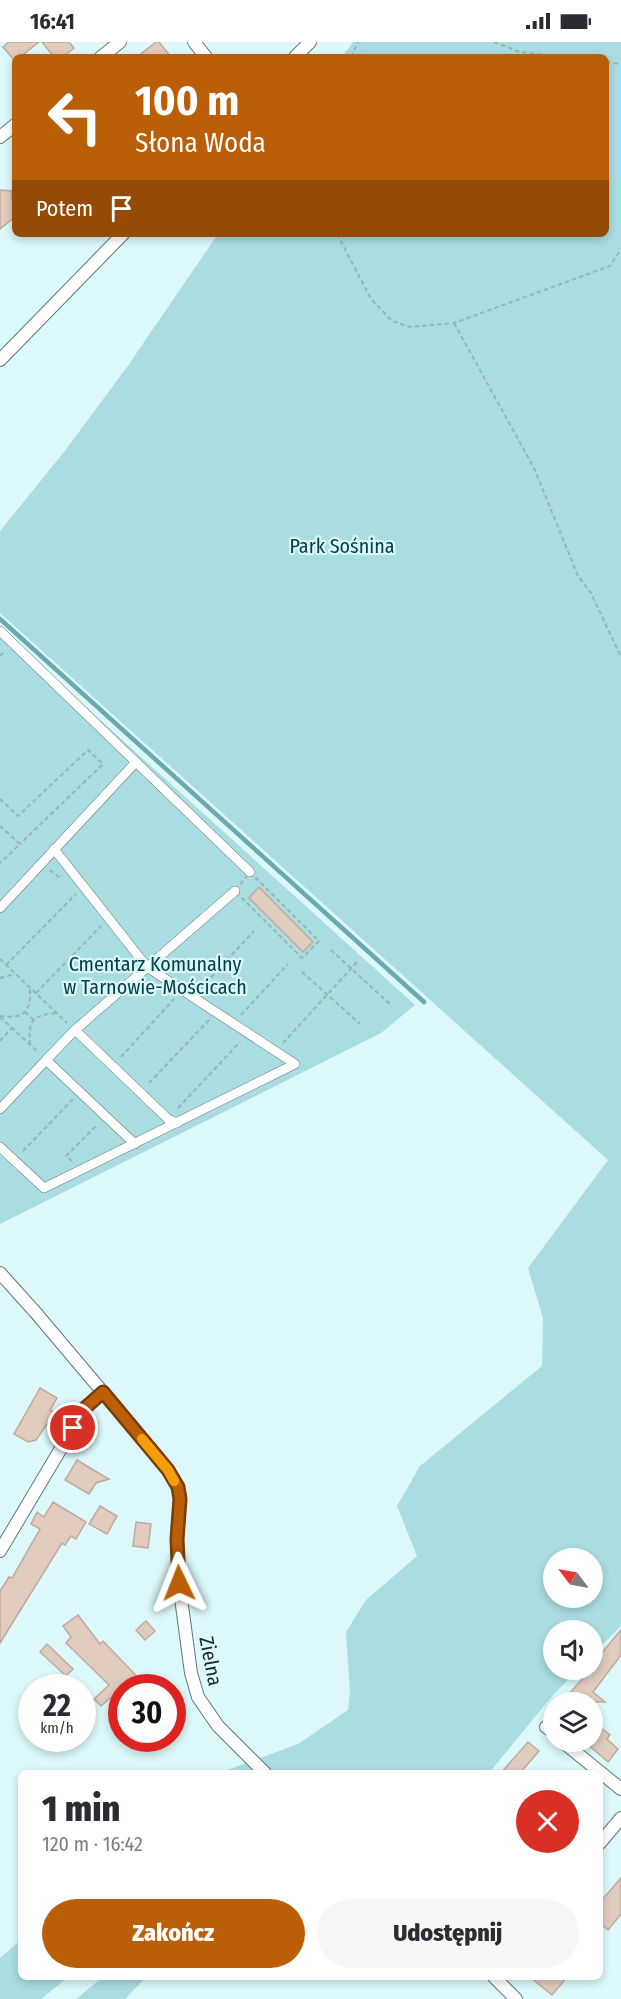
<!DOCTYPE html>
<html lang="pl">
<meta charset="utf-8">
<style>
:root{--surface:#fff;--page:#f7f7f7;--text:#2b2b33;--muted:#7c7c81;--accent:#ba5e08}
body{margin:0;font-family:"Fira Sans Condensed",sans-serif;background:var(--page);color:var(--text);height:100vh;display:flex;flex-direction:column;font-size:22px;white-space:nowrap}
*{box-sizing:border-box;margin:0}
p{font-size:20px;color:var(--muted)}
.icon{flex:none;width:33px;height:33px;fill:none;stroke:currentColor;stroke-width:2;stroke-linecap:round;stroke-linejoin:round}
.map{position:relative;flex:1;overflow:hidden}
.panel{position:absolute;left:18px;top:1728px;width:585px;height:210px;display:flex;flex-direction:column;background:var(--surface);border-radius:9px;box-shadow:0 3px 9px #0003}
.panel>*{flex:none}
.guide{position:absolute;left:12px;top:12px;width:597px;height:183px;border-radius:9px;box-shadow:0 3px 9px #0003;background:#ba5e08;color:#fff;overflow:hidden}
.needle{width:39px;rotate:302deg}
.controls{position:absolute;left:543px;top:1506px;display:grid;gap:12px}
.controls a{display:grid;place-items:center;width:60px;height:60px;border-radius:50%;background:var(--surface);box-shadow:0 3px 9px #0003;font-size:30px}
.speed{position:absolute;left:18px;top:1632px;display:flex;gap:12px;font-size:30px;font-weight:700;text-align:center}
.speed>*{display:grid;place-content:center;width:78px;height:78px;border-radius:50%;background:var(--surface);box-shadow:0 3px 9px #0003;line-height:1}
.speed small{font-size:15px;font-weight:400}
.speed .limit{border:9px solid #d22;background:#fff;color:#111}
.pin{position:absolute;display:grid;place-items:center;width:51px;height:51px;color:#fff;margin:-26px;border:3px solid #fff;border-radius:50%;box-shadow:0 2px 6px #0007}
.me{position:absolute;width:66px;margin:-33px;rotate:358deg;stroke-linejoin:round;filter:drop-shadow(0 0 4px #0008)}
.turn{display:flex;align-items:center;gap:21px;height:126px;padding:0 24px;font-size:27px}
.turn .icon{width:78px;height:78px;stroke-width:2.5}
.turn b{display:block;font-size:42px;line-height:51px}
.then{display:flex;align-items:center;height:57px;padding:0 24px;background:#0003;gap:12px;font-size:22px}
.round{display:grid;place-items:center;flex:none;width:63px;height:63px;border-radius:32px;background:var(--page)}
.headline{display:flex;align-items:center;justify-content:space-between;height:102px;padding:0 24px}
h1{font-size:36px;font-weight:800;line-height:45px}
.action{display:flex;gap:12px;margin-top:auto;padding:12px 24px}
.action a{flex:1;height:69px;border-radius:36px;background:var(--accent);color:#fff;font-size:24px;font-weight:800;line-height:69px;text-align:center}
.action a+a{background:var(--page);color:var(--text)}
.status{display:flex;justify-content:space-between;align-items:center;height:42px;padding:0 30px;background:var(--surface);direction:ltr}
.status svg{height:16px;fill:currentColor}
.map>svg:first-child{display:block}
</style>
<div class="status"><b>16:41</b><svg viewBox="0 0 49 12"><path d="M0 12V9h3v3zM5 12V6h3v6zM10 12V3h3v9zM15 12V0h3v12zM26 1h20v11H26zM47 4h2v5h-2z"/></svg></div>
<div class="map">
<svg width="621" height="1957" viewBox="0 0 621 1957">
<rect width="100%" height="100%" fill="#dcf8fa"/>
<!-- green -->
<g fill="#a9dde2" fill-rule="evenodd">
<path d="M353,0H621V1584L593,1612L592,1588H554V1628H578L553,1653L489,1731H219L298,1702L348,1668L350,1650L346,1590L366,1558L417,1514L397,1464L420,1424L542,1324L543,1276L528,1226L608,1118L0,571V489L64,410L127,325L218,192H606V15H342ZM554,1516H592V1556H554Z"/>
<polygon points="0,585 88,667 415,963 381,991 0,1182"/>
<polygon points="21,1898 21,1935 68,1935 41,1957 0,1957 0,1916"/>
<polygon points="103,1935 146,1935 125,1957 76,1957"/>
</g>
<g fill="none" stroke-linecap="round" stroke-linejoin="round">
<!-- stream -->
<polyline stroke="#68aaaf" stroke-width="4.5" points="0,577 424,960"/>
</g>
<!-- building -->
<g fill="#e0cbbe" stroke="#bfab9e" stroke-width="1.5">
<polygon points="9,0 39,0 20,15 15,15 15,19 3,5"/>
<polygon points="42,0 69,0 74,6 63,15 54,15"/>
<polygon points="156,0 159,0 171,15 137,15"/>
<polygon points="0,148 12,149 11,157 15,162 15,175 0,187"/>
<polygon points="259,845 313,900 303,910 249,856"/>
<polygon points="40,1346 57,1356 50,1368 55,1371 36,1398 28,1400 14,1392"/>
<polygon points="77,1418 95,1429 109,1437 96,1441 89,1452 65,1438"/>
<polygon points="53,1460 86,1480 76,1497 71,1494 65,1503 62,1501 0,1601 0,1549 9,1535 12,1536 40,1487 31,1482 37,1470 44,1475"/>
<polygon points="100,1464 117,1474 107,1492 89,1482"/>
<polygon points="136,1480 151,1482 148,1506 133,1504"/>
<polygon points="78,1573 100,1602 103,1599 148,1646 122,1646 101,1664 94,1657 109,1643 66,1601 71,1595 63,1584"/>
<polygon points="146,1579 155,1589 145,1598 136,1588"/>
<polygon points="621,1588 621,1613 593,1650 605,1660 562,1660 590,1628 592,1628 596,1621 594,1620"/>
<polygon points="47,1602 73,1627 66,1634 40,1610"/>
<polygon points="592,1679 610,1693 607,1697 618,1707 608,1720 586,1701 592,1700"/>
<polygon points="528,1700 539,1709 520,1731 501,1731"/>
<polygon points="621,1836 621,1872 608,1888 600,1881 600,1860"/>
<polygon points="530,1935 567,1935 552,1953"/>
</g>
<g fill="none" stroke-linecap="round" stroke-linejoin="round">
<defs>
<g id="pedestrian">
<polyline points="0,589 250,830"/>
<polyline points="0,866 136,720"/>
<polyline points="75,988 46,1018 135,1102"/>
<polyline points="0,1067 46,1018"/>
<polyline points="177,1081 168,1077 75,988 235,849"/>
<polyline points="0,1105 44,1146 295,1022 147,925 54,807"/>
</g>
<g id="minor">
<polyline points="194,0 206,15"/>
<polyline points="101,15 120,0"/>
<polyline points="295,15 310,0"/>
<polyline points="0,95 15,83"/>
<polyline points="0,318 123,192"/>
<polyline points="0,1231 36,1271 155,1412 168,1428 178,1445 180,1457 177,1497 179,1541 191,1631 198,1655 218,1684 265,1731"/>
<polyline points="0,1509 85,1366 103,1350"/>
<polyline points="546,1685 554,1691"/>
<polyline points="563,1700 621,1747"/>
<polyline points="600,1801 621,1776"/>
<polyline points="494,1935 516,1957"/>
</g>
</defs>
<!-- pedestrian casing -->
<use href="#pedestrian" stroke="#5f797b" stroke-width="10"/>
<!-- minor casing -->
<use href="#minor" stroke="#5f797b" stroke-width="14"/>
<!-- path -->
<g stroke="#9cb3b4" stroke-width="2" stroke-dasharray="4.5 3" stroke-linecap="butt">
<polyline points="494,0 520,10 562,15"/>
<polyline points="351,15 358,0"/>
<polyline points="606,20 621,22"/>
<polyline points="337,192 371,257 392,279 410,285 454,281 610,224 621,207"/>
<polyline points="454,281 534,426 578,534 591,551 621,615"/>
<polyline points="0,614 5,609"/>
<polyline points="0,757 18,774 88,708 103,722 20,802"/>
<polyline points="0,784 20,802 0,821"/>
<polyline points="50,828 60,836 62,834"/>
<polygon points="250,830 319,899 302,916 235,849"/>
<polyline points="331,908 392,964"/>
<polyline points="0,917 67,981"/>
<polyline points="6,923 76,852"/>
<polyline points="302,930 360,982"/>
<polyline points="0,936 15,932"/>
<polyline points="201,946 254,889"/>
<polyline points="36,951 101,884"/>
<polyline points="25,970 34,978"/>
<polyline points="241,973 288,922"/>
<path d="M0,974C24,977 31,970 30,947"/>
<polyline points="0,975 38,1010"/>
<polyline points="0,999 12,986"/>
<polyline points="283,1001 357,920"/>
<path d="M30,1003C28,979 32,973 56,971"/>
<polyline points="121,1015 174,957"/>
<polyline points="149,1041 209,978"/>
<polyline points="178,1066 240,1000"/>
<polyline points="23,1109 73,1057"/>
<polyline points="72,1119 66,1114 97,1083"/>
</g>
<!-- pedestrian -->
<use href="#pedestrian" stroke="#fff" stroke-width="9"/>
<!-- minor -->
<use href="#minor" stroke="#fff" stroke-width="12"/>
</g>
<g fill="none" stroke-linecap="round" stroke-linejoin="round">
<defs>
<polyline id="route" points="73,1386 85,1366 103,1350 168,1428 178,1445 180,1457 177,1497 179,1541"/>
</defs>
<!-- route casing -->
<use href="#route" stroke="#793d05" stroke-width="15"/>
<!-- route -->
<use href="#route" stroke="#ba5e08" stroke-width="10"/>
<!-- slow -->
<polyline stroke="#f59e0b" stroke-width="10" points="142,1397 168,1428 174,1439"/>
</g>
<g text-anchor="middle" stroke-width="4.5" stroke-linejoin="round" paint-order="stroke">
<!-- park labels -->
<g font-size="20" fill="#014247" stroke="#dcf8fa">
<text x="342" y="511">Park Sośnina</text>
<text x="155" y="929">Cmentarz Komunalny<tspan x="155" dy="23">w Tarnowie-Mościcach</tspan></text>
</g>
<!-- street labels -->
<g font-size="20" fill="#1b2627" stroke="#dcf8fa">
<text transform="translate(211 1619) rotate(79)" y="7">Zielna</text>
</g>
</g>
</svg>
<div class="controls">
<a><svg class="needle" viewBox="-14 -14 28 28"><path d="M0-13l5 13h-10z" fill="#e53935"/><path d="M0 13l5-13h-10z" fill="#7c7c81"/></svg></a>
<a><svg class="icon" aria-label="sound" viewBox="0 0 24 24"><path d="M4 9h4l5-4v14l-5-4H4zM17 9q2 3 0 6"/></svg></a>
<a><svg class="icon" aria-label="layers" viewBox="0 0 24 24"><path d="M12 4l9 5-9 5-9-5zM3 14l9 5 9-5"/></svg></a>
</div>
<div class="speed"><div>22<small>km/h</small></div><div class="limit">30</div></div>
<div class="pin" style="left:73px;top:1386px;background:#d93025"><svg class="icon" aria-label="arrive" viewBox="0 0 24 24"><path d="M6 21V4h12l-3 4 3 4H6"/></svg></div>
<svg class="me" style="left:179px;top:1541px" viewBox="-20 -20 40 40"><path d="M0-17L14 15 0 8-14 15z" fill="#ba5e08" stroke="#fff" stroke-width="4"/></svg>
<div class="guide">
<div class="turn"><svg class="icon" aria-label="left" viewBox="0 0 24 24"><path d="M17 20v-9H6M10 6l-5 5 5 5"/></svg><div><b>100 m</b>Słona Woda</div></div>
<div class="then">Potem<svg class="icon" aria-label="arrive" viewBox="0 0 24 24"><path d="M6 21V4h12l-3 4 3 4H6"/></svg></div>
</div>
<section class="panel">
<div class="headline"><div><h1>1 min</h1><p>120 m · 16:42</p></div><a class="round" style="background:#d93025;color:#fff"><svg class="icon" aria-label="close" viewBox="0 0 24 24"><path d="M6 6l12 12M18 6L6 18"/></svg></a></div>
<div class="action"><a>Zakończ</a><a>Udostępnij</a></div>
</section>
</div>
